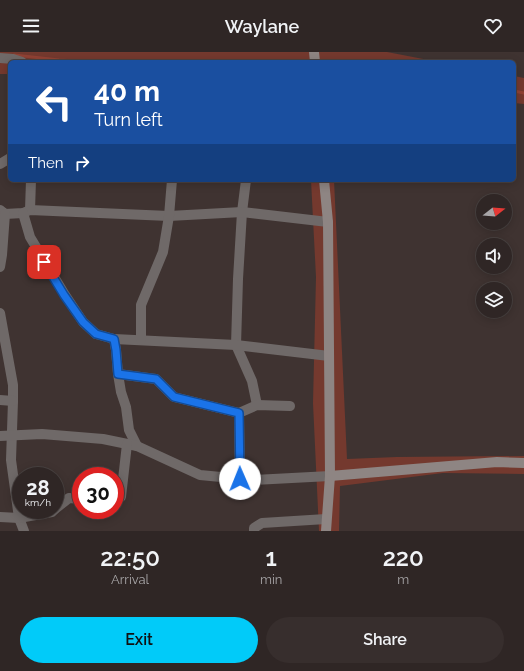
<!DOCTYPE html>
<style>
:root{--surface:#2f2625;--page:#372e2d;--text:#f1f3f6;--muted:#a7a5a7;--line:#4a4342;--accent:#01cbf9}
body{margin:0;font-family:Raleway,sans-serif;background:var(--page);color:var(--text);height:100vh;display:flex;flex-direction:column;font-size:15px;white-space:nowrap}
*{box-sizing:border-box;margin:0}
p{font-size:13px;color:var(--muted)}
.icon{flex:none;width:22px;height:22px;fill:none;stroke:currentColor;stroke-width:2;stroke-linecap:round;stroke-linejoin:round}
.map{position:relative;height:479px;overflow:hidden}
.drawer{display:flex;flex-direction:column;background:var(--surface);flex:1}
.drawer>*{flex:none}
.banner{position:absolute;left:8px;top:8px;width:508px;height:122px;border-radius:6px;box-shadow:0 2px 10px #0003,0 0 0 1px var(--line);background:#1a4fa0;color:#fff;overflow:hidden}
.needle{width:26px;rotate:73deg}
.fabs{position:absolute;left:476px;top:142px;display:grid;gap:8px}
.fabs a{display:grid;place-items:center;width:36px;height:36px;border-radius:50%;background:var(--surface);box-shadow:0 2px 10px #0003,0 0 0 1px var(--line);font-size:20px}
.speed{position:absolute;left:12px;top:415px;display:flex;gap:8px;font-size:20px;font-weight:700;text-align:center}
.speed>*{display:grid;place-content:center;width:52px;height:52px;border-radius:50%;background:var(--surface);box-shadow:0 2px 10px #0003,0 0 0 1px var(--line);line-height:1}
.speed small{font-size:10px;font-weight:400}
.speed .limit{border:6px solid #d22;background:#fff;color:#111}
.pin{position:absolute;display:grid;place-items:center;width:34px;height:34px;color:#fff;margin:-17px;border-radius:8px;box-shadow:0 2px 6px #0006}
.me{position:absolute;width:44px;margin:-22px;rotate:359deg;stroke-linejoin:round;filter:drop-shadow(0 0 3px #0008)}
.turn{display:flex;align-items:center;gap:14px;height:84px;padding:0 20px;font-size:18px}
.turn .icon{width:52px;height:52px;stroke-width:2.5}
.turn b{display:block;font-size:28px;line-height:34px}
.then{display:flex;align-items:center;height:38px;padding:0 20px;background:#0003;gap:8px;font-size:15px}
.eta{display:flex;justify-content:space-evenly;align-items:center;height:68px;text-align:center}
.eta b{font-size:24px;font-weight:600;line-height:28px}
.button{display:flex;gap:8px;margin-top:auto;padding:8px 20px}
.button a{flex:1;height:46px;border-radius:24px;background:var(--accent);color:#111;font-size:16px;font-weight:600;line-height:46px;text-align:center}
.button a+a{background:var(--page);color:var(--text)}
header{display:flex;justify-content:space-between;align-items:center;height:52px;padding:0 20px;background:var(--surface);font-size:18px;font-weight:600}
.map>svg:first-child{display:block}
</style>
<header><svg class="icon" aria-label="menu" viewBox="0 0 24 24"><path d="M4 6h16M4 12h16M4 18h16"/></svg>Waylane<svg class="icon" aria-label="heart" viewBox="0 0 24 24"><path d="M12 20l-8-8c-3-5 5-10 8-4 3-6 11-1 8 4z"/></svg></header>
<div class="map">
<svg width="524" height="479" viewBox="0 0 524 479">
<rect width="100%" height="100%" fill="#3f3331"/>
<!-- green -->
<g fill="#74392e">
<polygon points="0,0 387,0 439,10 10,10 10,22 0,22"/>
<polygon points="514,24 524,26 524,52 514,51"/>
<polygon points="311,128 334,128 347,407 397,405 524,404 524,422 443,421 340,434 339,479 319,479 313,351 316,225"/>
</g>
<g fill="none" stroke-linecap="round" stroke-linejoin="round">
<!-- stream -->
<g stroke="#904234" stroke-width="3">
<polyline points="14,3 59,8 95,10"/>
<polyline points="514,39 524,41"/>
</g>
<!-- street -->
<g stroke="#6f6968" stroke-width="10">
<polyline points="0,6 13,7 22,10"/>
<polyline points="0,112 10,106"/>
<polyline points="246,128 242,160 238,227 236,293 252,329 257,353"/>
<polyline points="0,158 5,162 23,161 30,158 169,164 242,160 328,170"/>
<polyline points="30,158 31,128"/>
<polyline points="23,161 30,185 65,243 83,270 96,282 114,287 116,298 118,322 121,340 126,355 129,378 137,394"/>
<polyline points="0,215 2,203 5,162"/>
<polyline points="0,261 13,333 13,349 11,408 19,466 24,479"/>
<polyline points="114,287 236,293 329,304"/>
<polyline points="141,288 141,253 163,200 169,164 172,128"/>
<polyline points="118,322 156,327 174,345 239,361 257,353 290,354"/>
<polyline points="0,348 13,349"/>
<polyline points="239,361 240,427"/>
<polyline points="0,384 42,382 103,387 137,394 200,423 252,428 330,424"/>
<polyline points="115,447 121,445 127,392"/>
<polyline points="55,457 69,446 81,447"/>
<polyline points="0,465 19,466 52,460 54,458"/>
<polyline points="254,479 254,476 262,471 326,467"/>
</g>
<!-- secondary -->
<g stroke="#8e8583" stroke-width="10">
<polyline points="314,0 315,10"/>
<polyline points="324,128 328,170 330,424 326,479"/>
<polyline points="330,424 497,410 524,411"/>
</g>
</g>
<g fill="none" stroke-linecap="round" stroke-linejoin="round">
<defs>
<polyline id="route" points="44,210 64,243 83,270 96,282 114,287 116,298 118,322 156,327 174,345 239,361 240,427"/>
</defs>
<!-- route casing -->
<use href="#route" stroke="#114b97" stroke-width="10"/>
<!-- route -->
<use href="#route" stroke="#1a73e8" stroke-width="7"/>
</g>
</svg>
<div class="fabs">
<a><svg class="needle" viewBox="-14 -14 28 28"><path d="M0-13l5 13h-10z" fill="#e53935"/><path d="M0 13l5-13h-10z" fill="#a7a5a7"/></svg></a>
<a><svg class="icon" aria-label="sound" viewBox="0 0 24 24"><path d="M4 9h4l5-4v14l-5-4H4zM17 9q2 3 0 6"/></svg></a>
<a><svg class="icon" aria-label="layers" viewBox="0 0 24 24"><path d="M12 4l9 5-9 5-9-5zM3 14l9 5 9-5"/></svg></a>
</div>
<div class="speed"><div>28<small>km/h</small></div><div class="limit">30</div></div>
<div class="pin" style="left:44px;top:210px;background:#d93025"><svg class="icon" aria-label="arrive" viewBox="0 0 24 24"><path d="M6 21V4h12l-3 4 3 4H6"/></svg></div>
<svg class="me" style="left:240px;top:427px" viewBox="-20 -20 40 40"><circle r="19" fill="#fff"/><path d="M0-13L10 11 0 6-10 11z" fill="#1a73e8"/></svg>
<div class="banner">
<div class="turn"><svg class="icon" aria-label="left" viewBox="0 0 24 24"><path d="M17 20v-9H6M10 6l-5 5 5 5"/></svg><div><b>40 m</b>Turn left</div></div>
<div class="then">Then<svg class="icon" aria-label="right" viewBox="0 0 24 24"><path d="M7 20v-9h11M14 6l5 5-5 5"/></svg></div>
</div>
</div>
<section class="drawer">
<div class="eta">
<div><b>22:50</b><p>Arrival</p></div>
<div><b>1</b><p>min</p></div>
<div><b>220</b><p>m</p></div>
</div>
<div class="button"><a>Exit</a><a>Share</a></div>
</section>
